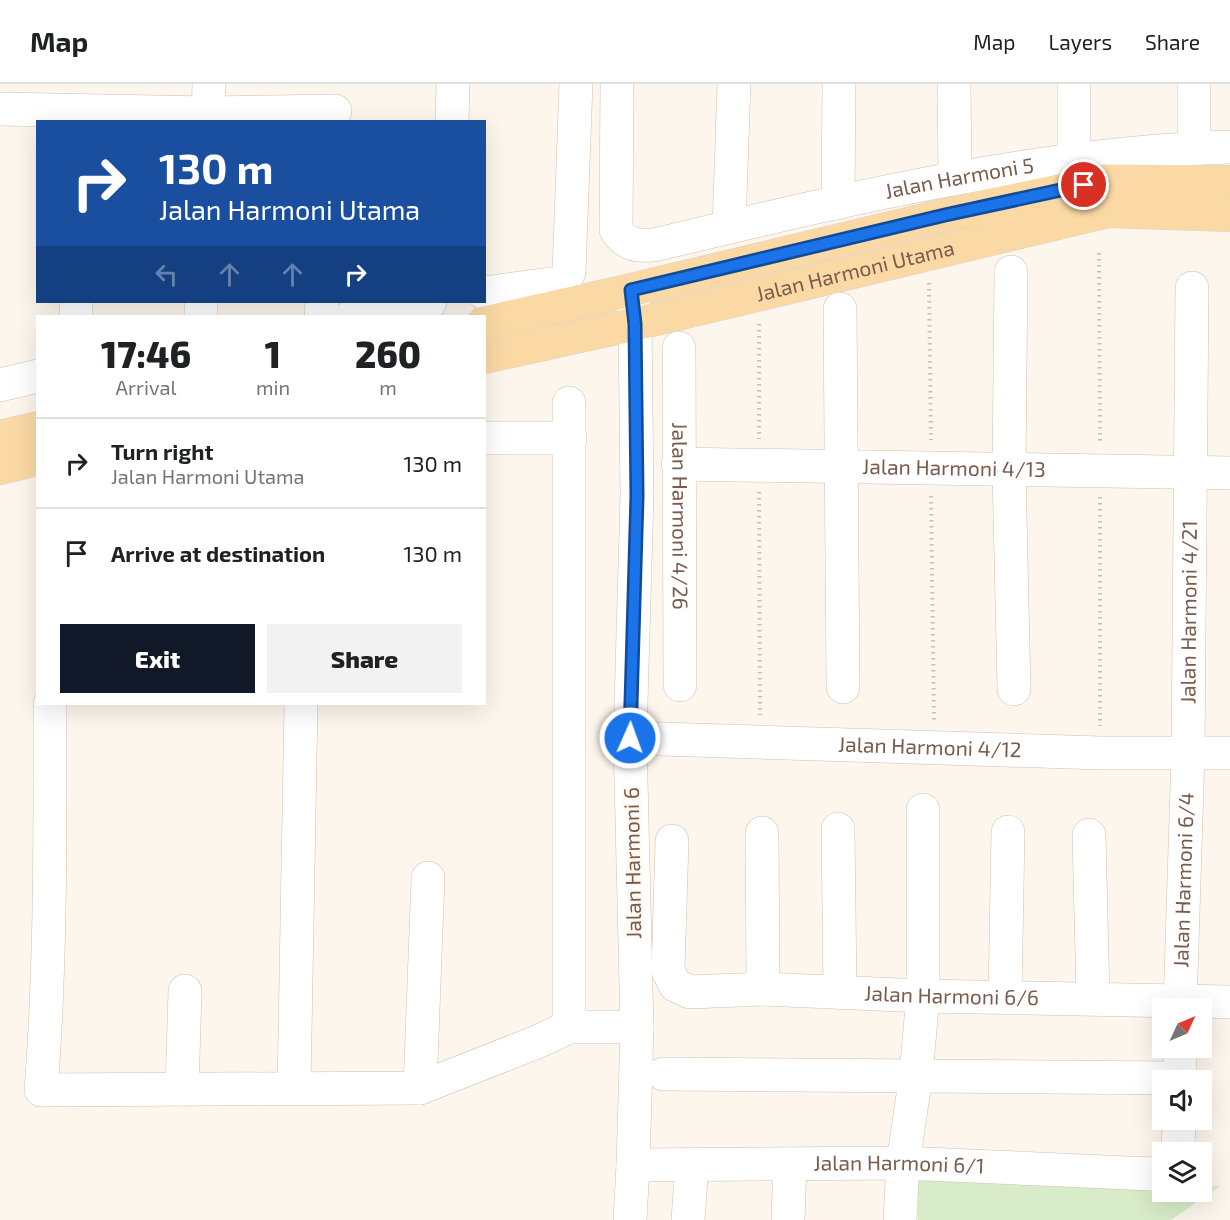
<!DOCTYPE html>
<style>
:root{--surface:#fff;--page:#f2f2f2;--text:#202124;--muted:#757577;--line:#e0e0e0;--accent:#111827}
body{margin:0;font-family:"Exo 2",sans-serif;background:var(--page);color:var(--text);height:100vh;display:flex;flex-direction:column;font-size:22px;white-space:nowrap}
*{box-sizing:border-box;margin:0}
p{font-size:20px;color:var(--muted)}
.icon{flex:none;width:33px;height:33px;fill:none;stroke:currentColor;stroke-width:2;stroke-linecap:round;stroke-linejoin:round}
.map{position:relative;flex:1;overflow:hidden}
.panel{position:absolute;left:36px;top:231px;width:450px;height:390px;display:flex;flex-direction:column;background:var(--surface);border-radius:0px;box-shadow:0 6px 24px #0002}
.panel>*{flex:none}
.banner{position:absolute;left:36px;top:36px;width:450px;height:183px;border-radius:0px;box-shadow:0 6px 24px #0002;background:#1a4fa0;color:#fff;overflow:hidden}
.needle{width:39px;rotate:46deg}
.fabs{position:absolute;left:1152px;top:914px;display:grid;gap:12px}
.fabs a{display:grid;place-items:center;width:60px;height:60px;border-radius:0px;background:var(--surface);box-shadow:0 6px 24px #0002;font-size:30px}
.pin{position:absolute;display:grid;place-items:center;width:51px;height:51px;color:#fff;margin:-26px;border:3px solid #fff;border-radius:50%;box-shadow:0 2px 6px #0007}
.me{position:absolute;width:66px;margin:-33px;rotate:2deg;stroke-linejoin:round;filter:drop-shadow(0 0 4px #0008)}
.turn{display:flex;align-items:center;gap:21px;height:126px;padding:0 24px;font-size:27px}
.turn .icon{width:78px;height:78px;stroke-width:2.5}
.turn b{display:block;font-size:42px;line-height:51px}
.lanes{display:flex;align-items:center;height:57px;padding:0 24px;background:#0003;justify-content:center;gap:30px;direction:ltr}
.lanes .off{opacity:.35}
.eta{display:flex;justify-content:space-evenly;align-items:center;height:102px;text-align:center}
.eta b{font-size:36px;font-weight:800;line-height:42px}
.action{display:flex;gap:12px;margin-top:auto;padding:12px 24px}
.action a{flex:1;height:69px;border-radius:0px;background:var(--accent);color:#fff;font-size:24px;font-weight:800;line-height:69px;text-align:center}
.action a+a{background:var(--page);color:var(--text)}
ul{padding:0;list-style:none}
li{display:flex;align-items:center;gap:18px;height:90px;padding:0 24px;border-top:2px solid var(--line)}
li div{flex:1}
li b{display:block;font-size:22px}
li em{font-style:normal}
header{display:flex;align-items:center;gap:36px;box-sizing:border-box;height:84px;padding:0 30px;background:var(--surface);border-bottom:2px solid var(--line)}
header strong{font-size:28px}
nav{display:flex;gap:33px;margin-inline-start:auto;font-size:21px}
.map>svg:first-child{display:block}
</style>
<header>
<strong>Map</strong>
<nav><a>Map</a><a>Layers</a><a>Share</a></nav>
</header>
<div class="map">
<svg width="1230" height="1136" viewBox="0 0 1230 1136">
<rect width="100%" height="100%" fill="#fdf6ec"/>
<!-- green -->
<polygon fill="#d8ecc9" points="918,1093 1162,1101 1162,1107 1202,1107 1202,1102 1220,1102 1171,1136 918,1136"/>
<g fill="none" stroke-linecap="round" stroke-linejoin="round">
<defs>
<g id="minor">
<path id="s1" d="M617,0L616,146C626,161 636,162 654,161C843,116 1035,69 1230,63"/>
<polyline points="954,0 955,94"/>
<polyline points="1074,0 1074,75"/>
<polyline points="0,25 208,29 335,27"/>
<polyline points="208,38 209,0"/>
<polyline points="452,38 453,0"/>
<polyline points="1194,64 1194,0"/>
<polyline points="838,119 839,0"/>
<polyline points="729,143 734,0"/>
<polyline points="1011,188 1009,385 1014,605"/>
<polyline points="484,209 558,199 565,195 569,188 576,0"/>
<polyline points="840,225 843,603"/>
<polyline points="76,232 76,218"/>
<polyline points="201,232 201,218"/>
<polyline points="321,232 322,218"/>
<polyline points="351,232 430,218"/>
<path id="s2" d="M679,264L680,601"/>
<polyline points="0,301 38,292"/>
<polyline points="569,319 569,943"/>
<polyline points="484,354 570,354"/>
<path id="s3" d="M678,380L1230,389"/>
<path d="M50,620C50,748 51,878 41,1006L420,1004L537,958L569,943H637"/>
<path id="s4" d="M630,654L1100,669H1230"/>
<polyline points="838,745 840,908"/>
<polyline points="762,749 763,905"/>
<polyline points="1089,751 1093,914"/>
<path id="s5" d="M672,757L668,886L675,901L690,908L763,905L923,912L1230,918"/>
<polyline points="1005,912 1008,748"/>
<path id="s6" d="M1180,924L1188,669L1192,204"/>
<polyline points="663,990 1180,994"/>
<polyline points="1180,996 1180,963"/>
<polyline points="294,1004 301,620"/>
<polyline points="420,1004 428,794"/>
<polyline points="182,1005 185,907"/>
<polyline points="1177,1068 1180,1035"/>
<path id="s7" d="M633,1081L903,1079L1151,1090L1162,1086"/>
<polyline points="630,1136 633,1081 637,943 630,654 637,412 635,240 632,211"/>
<polyline points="688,1136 692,1081"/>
<polyline points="788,1136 790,1080"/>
<polyline points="900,1136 903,1079 916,991 923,912 923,726"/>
</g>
<g id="major">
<polyline points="484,239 631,206 945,131 1107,97 1230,98"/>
<path id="s8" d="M484,273L635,240L1108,127L1230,131"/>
<polyline points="0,353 38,344"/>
<polyline points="0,384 38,375"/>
</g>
</defs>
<!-- minor casing -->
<use href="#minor" stroke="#d1beb0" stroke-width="34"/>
<!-- major casing -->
<use href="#major" stroke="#dad1cd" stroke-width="34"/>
<!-- path -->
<g stroke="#d9b8a5" stroke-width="4" stroke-dasharray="1.5 4.5" stroke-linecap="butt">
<polyline points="1099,169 1100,360"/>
<polyline points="929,199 931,356"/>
<polyline points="759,240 759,355"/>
<polyline points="759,408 760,631"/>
<polyline points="931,412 934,638"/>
<polyline points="1100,413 1100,642"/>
</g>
<!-- minor -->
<use href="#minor" stroke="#fff" stroke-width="33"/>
<!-- major -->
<use href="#major" stroke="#fbd9a5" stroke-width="33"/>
</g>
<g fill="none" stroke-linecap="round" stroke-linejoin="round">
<defs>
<polyline id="route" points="630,654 637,412 635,240 631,206 945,131 1084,101"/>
</defs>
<!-- route casing -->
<use href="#route" stroke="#114b97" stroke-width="15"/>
<!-- route -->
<use href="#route" stroke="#1a73e8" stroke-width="10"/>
</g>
<g text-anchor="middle" stroke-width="6" stroke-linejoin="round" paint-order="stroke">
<!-- street labels -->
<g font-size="21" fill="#7a5c4d" stroke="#fffaf3">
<text dy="7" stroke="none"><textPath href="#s1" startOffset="502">Jalan Harmoni 5</textPath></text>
<text dy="7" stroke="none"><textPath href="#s8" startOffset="381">Jalan Harmoni Utama</textPath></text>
<text dy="7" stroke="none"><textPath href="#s3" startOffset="276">Jalan Harmoni 4/13</textPath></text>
<text dy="7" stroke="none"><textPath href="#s2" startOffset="168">Jalan Harmoni 4/26</textPath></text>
<text dy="7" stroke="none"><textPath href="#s6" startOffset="396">Jalan Harmoni 4/21</textPath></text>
<text dy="7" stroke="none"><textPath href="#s4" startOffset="300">Jalan Harmoni 4/12</textPath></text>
<text transform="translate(633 779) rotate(-91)" y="7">Jalan Harmoni 6</text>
<text dy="7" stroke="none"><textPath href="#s6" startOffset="128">Jalan Harmoni 6/4</textPath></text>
<text dy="7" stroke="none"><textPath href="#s5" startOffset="424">Jalan Harmoni 6/6</textPath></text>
<text dy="7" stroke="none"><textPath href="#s7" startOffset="266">Jalan Harmoni 6/1</textPath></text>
</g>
</g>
</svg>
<div class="fabs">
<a><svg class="needle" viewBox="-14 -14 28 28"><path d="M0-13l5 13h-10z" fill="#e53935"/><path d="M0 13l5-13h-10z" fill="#757577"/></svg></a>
<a><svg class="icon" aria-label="sound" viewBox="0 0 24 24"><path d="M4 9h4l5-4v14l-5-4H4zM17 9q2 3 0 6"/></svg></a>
<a><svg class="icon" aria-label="layers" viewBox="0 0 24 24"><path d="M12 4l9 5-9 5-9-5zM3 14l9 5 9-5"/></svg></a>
</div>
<div class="pin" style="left:1084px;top:101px;background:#d93025"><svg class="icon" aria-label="arrive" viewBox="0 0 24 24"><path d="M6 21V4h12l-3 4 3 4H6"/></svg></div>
<svg class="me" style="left:630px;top:654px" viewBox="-20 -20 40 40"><circle r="17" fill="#1a73e8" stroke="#fff" stroke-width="3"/><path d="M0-11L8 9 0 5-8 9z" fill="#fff"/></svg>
<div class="banner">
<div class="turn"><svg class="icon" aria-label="right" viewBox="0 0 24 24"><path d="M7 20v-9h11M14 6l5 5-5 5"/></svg><div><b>130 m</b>Jalan Harmoni Utama</div></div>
<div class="lanes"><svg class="icon off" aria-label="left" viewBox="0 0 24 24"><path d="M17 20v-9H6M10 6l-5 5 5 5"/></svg><svg class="icon off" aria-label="ahead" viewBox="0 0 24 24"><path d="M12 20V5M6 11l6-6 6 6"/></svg><svg class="icon off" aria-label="ahead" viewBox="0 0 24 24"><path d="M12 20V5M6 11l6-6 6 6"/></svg><svg class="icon" aria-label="right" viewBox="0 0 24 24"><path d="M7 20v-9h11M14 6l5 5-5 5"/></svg></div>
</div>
<section class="panel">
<div class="eta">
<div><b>17:46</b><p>Arrival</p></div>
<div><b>1</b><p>min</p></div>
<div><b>260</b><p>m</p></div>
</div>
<ul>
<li><svg class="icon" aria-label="right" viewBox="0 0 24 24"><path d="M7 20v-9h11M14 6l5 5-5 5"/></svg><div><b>Turn right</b><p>Jalan Harmoni Utama</p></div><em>130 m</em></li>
<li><svg class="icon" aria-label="arrive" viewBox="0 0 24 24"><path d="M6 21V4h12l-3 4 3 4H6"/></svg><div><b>Arrive at destination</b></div><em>130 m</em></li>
</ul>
<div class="action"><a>Exit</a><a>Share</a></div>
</section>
</div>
